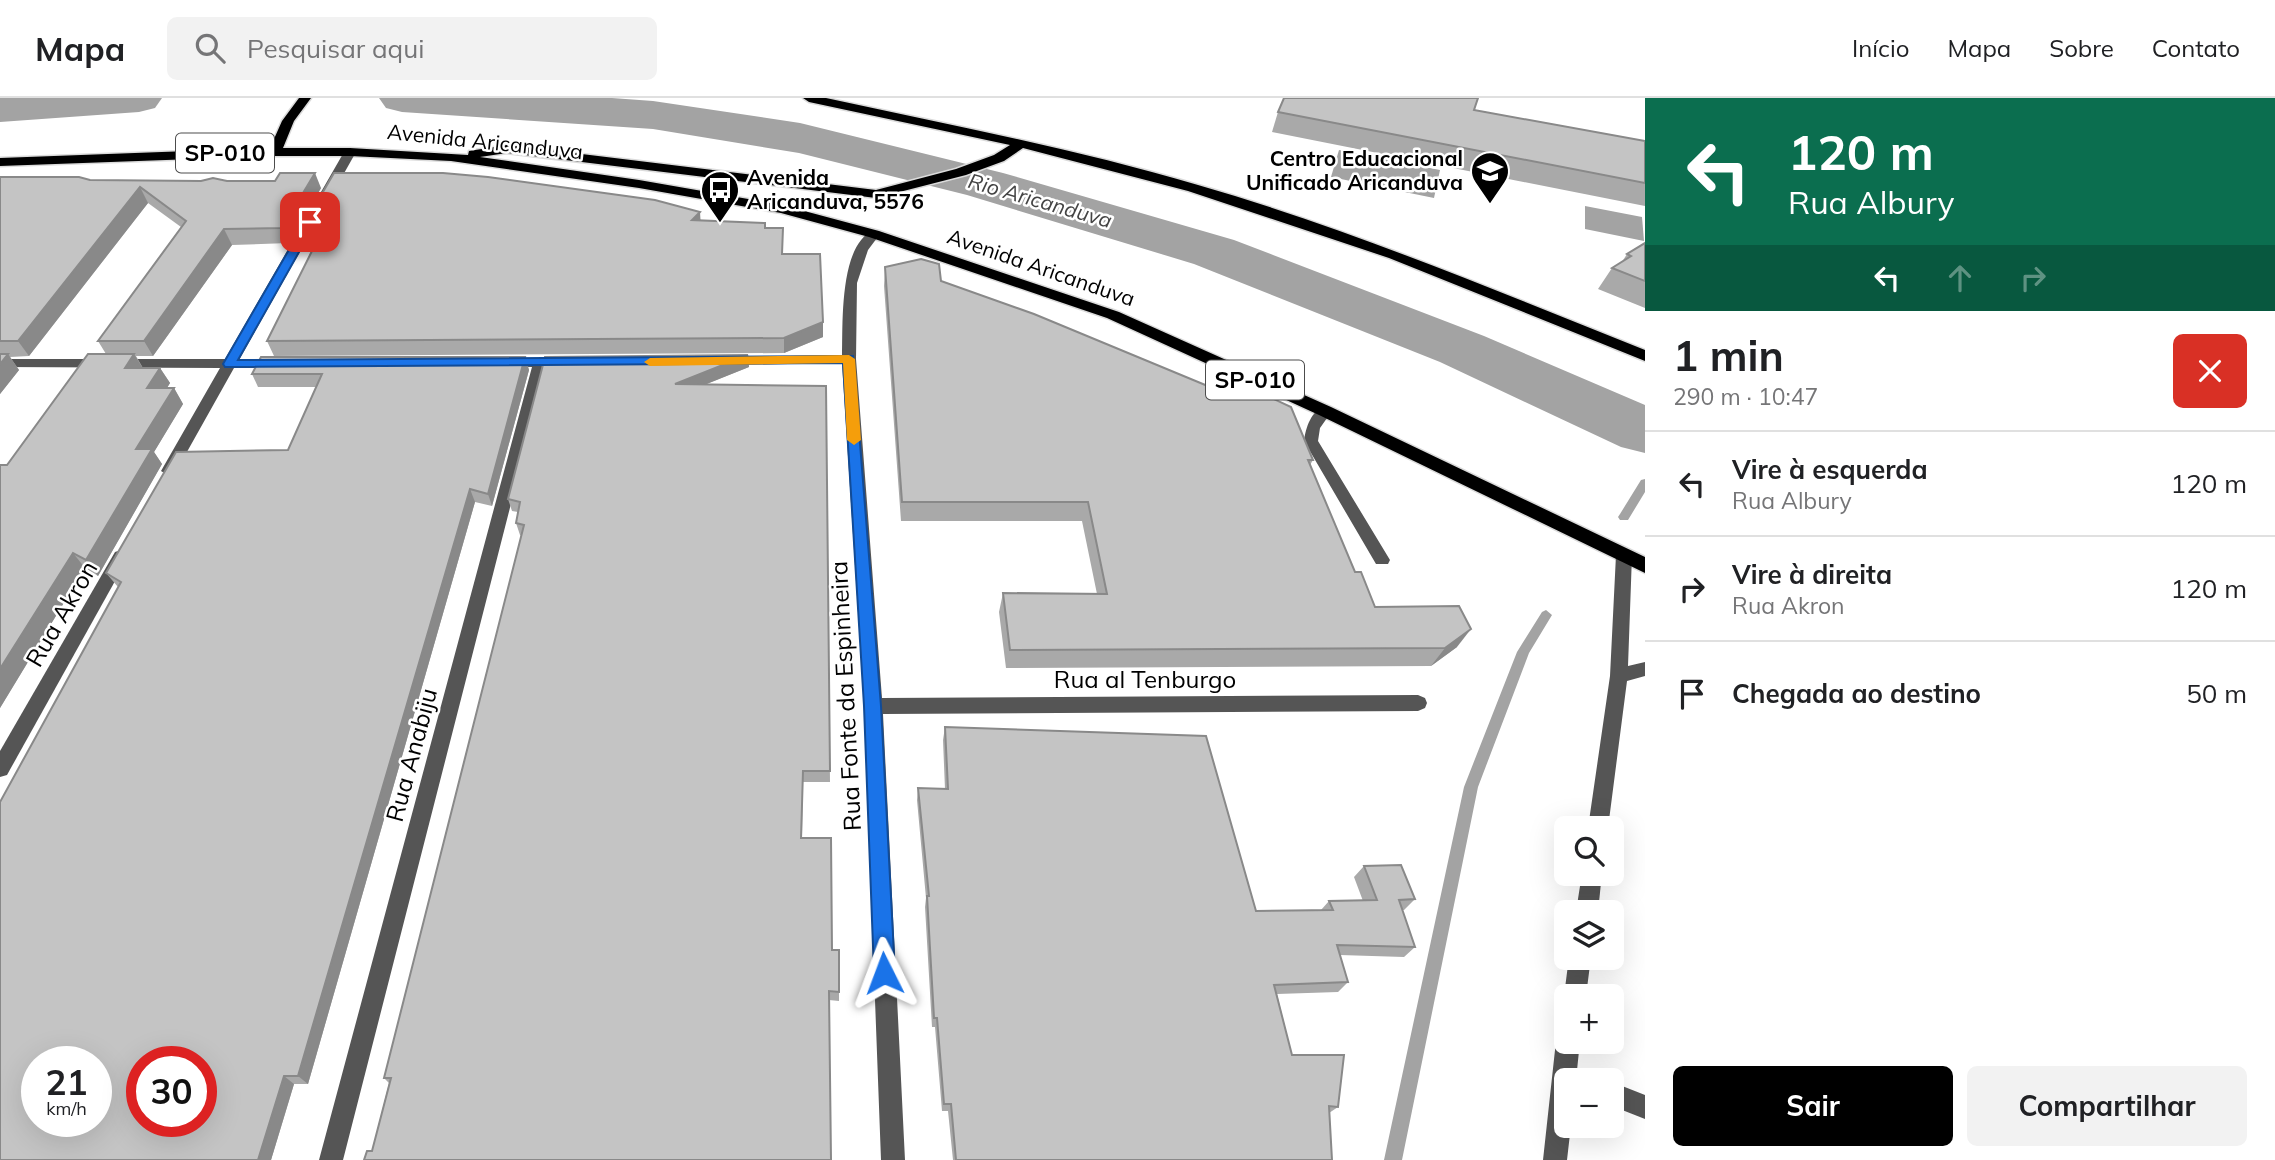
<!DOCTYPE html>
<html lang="pt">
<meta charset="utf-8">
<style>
:root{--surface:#fff;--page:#f2f2f2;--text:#202124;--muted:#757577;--line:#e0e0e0;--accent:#000}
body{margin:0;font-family:Mulish,sans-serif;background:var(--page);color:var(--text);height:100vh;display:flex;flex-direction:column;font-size:26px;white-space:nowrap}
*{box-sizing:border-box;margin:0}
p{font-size:23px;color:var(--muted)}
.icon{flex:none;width:38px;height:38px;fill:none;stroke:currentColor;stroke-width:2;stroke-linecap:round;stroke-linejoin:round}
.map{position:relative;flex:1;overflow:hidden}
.side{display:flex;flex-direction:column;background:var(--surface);width:630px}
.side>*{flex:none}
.hud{background:#0b6e4f;color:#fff;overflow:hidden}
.fabs{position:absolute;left:1554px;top:718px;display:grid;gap:14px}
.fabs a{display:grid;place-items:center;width:70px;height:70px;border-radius:10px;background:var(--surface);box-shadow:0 7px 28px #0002;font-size:35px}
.speed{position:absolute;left:21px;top:948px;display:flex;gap:14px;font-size:35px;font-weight:700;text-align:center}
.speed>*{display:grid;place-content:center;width:91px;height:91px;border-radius:50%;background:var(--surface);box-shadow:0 7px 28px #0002;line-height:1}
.speed small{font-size:18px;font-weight:400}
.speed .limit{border:10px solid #d22;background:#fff;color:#111}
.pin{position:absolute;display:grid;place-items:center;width:60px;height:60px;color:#fff;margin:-30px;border-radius:14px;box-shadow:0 4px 10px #0006}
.me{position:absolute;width:77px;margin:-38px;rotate:357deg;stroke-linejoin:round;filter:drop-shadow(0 0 5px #0008)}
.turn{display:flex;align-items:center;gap:24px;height:147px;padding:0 28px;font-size:32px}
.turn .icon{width:91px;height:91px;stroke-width:2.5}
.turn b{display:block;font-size:49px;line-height:60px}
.lanes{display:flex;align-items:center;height:66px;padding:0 28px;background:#0003;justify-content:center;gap:35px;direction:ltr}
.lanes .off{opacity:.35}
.round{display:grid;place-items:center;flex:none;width:74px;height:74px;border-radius:10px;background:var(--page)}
.overview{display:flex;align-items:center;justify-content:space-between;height:119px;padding:0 28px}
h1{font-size:42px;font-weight:700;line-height:52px}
.action{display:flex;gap:14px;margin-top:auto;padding:14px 28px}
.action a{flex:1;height:80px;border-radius:10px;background:var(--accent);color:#fff;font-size:28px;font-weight:700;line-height:80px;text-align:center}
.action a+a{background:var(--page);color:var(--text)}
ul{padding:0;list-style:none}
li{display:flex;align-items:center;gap:21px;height:105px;padding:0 28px;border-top:2px solid var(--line)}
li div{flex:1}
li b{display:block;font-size:26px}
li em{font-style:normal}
header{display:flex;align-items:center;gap:42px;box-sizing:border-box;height:98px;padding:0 35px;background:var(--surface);border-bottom:2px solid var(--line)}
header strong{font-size:33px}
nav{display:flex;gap:38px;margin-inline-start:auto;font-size:24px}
.search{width:490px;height:63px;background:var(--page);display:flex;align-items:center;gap:18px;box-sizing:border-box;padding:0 24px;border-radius:10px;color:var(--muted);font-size:26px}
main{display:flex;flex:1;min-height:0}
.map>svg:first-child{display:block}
</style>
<header>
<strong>Mapa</strong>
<div class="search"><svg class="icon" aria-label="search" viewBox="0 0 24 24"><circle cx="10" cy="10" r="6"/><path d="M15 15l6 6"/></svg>Pesquisar aqui</div>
<nav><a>Início</a><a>Mapa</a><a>Sobre</a><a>Contato</a></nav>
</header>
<main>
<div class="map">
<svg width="1645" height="1062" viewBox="0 0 1645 1062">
<rect width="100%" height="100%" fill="#fff"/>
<!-- water -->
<g fill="#a3a3a3">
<polygon points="1339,52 1440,72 1434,100 1331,79"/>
<polygon points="1585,108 1642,119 1644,143 1585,131"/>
</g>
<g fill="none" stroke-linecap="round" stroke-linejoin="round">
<!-- stream -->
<g fill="#a3a3a3" fill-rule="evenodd">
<polygon points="1645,381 1645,394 1628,422 1620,422 1618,419 1620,416 1641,382"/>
<polygon points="1546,512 1552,517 1529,555 1478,689 1402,1062 1384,1062 1464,689 1517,554 1542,514"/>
</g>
<!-- river -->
<g fill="#a3a3a3" fill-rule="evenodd">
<polygon points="0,0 162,0 155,10 139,14 0,24"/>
<polygon points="379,0 612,0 653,3 800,25 1003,75 1234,142 1484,238 1645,307 1645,355 1621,349 1440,264 1194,166 967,97 799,55 653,31 402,14 386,10"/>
</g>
<defs>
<path id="highway" d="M299,0H311L294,23L283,50H350L468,57L469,53L507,47L876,92L956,71L994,57L1010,47L809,4L803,0H826C950,27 1076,51 1198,87C1350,131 1497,193 1645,252V263L1389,160L1188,93L1023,50L1004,63L966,77L876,100L507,55L480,59L639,82L782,107L879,133L1119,214L1331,309L1645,459V475L1319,317L1107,220L869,139L781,115L639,90L451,63L350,58H275L0,68V60L270,50L282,23Z"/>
</defs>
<!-- highway casing -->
<use href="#highway" stroke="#dbdbdb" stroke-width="3"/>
<!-- minor -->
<g fill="#555" fill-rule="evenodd">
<polygon points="350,51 356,54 239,262 282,262 289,266 282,270 234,270 174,377 169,378 161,373 220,270 0,269 0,261 225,261 344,54"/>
<path d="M874,132L880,136L868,152L857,185L856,261L882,600L1418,597L1425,600L1427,605L1425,610L1418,613L883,616L905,1062H881L864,608L842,265L726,267L719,263L726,259L842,257C843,226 839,146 874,132Z"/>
<polygon points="506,261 565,261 572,265 565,269 546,269 343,1062 319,1062 532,269 501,268 501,262"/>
<path d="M1325,308L1332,313L1320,330L1318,343L1390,462L1388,466H1376L1304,343C1306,329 1311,313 1325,308Z"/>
<polygon points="1624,451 1632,457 1628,568 1645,564 1645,578 1627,583 1608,730 1588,730 1610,578 1616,457"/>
<polygon points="121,452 129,458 7,677 0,679 0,653 115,454"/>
<polygon points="1582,775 1602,775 1598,814 1576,814"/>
<polygon points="1569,859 1591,859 1586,898 1566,898 1566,904 1564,898"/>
<polygon points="1566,932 1566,943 1580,943 1576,982 1566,982 1566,1027 1571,1027 1567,1062 1543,1062 1556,943 1560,935"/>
<polygon points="1612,984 1645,997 1645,1021 1612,1008"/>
</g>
<!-- highway -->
<use href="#highway" fill="#000" fill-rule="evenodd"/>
</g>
<!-- wall -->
<g fill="#a9a9a9">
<polygon points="1474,12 1645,43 1645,108 1272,34 1278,14"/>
<polygon points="0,79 90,82 227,83 321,90 289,145 232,147 153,258 136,258 143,270 160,270 170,285 167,290 174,290 183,306 154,354 162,366 98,478 85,470 0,610 7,367 106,256 98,243 181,129 148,105 29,258 10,259 19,272 0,296"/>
<polygon points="701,122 765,130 783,156 823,239 784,255 274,258 267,243 316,144 308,145 302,130"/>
<polygon points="1645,145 1645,210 1598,191 1612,170 1622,164 1627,156"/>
<polygon points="885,169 941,183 1217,292 1222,277 1313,362 1310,367 1355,474 1375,509 1457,549 1431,568 1006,570 999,514 1003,495 1097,496 1082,423 901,423 884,188"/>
<polygon points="748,257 749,269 706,286 826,288 830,684 803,684 802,740 832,852 839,894 839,903 829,902 372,1053 389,985 384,980 522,438 520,437 516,425 518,414 512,413 508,401"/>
<polygon points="525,259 529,272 492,408 475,404 308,986 294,986 271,1062 0,1062 118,489 106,475 288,352 316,289 258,289 252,276"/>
<polygon points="945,629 1256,813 1321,812 1329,803 1363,803 1354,779 1364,768 1415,801 1404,812 1402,812 1415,849 1404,859 1340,857 1348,884 1338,894 1277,896 1292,957 1338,1009 1329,1015 1332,1062 953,1062 948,1013 942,1013 935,929 932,929 925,809 926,800 917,702 918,690 945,691 943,642"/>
</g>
<!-- shaded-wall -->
<g fill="#898989">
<polygon points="315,75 321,90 289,145 282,130"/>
<polygon points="140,89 148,105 29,258 18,243"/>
<polygon points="700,114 701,129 692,122"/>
<polygon points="224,131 232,147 153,258 144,243"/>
<polygon points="823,224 823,239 784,255 784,240"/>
<polygon points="8,256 19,272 0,296 0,266"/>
<polygon points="134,256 144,272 125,270"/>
<polygon points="748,257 749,269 677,298 675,286"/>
<polygon points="525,259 529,272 492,408 488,396"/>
<polygon points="160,270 170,285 157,306 147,290"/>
<polygon points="174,290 183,306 154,354 162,366 98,478 86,462 136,351"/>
<polygon points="470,391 475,404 308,986 298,978"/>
<polygon points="73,455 85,470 0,610 0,571"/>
<polygon points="1471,531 1457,549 1431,568 1445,550"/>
<polygon points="284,978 294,986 271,1062 258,1062"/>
</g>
<!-- building -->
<g fill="#c4c4c4" stroke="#898989" stroke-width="2" fill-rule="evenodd">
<polygon points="1284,0 1478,0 1474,12 1645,43 1645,85 1278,14"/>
<polygon points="280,75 315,75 282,130 224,131 144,243 98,243 186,123 140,89 18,243 0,243 0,79 79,79 90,82 201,83 213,80 227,83 275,83"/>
<polygon points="334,75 443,75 488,79 655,102 700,114 692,122 765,125 765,130 783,130 782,156 820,156 823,224 784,240 267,243 324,129 302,130"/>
<polygon points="1645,145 1645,183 1612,170 1631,158 1627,156"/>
<polygon points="921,161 939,166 941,183 1034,216 1227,296 1222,277 1291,309 1313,362 1308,362 1355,474 1361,474 1375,509 1459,508 1471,531 1445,550 1010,552 1003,495 1107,496 1088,404 902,404 885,169"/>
<polygon points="0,256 8,256 0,266"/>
<polygon points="88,256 134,256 125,270 160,270 147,290 174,290 136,351 152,351 86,462 73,455 0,571 0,367 7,367"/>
<polygon points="748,257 675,286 826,288 830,673 803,673 801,740 831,740 832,852 839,852 839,894 829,893 831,1062 364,1062 367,1053 372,1053 391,980 384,980 524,427 516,425 520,404 508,401 545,259"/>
<path d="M261,259H525L488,396L470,391L298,978H284L258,1062H0V704L121,484L106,475L176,354L288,352L322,276H252ZM37,964H96V1024H37ZM142,964H201V1024H142Z"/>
<polygon points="945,629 1206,638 1256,813 1333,812 1329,803 1377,802 1364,768 1401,767 1415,801 1399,802 1415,849 1337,847 1348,884 1274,887 1292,957 1344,957 1338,1009 1329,1008 1332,1062 956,1062 951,1006 944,1006 937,920 934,920 927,798 929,798 918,690 948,691"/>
</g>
<!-- route -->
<polygon fill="#1a73e8" stroke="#114b97" stroke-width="2" points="310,121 316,124 238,262 853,258 881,608 895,875 892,882 884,885 877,882 874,875 864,608 843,265 225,269 223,266 305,124"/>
<!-- slow -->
<polygon fill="#f59e0b" points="849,257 855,261 861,342 854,347 847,342 843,265 650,268 644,264 650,260"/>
<!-- icons -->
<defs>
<symbol id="school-pin" viewBox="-11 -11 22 30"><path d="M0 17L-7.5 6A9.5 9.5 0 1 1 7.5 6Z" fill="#000" stroke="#fff"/><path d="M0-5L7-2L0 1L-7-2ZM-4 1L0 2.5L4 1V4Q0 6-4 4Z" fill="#fff"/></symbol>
<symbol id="bus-pin" viewBox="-11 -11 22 30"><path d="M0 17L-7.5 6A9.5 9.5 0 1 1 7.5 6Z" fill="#000" stroke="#fff"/><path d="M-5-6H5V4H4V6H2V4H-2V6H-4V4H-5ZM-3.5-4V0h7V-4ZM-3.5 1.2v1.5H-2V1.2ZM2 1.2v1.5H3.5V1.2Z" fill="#fff"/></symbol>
</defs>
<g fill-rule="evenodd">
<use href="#school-pin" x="1468" y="51" width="44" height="60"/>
<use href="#bus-pin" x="698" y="70" width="44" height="60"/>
</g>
<g text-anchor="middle" stroke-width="5" stroke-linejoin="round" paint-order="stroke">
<!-- far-street labels -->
<g font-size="21" fill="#000" stroke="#fff">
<text transform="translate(485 44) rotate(6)" y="7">Avenida Aricanduva</text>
<text transform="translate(1041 170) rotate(19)" y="7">Avenida Aricanduva</text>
</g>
<!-- far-poi labels -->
<g font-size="21" font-weight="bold" fill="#000" stroke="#fff" text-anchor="end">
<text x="1463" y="68">Centro Educacional<tspan x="1463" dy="24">Unificado Aricanduva</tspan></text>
<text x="747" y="87" text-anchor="start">Avenida<tspan x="747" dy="24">Aricanduva, 5576</tspan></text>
</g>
<!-- far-water labels -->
<g font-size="21" font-style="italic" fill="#444" stroke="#fff">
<text transform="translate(1040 103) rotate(16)" y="7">Rio Aricanduva</text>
</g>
<!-- shield labels -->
<g fill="#fff" stroke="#4c4c4c" stroke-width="2">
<rect x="176" y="35.5" width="98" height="39" rx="5"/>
<rect x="1206" y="262.5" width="98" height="39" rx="5"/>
</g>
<g font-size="23" font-weight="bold" fill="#000">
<text x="225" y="63">SP-010</text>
<text x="1255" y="290">SP-010</text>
</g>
<!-- street labels -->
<g font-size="24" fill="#000" stroke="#fff">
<text transform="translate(62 516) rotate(-60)" y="8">Rua Akron</text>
<text x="1145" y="590">Rua al Tenburgo</text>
<text transform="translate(846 598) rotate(-93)" y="8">Rua Fonte da Espinheira</text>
<text transform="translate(412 657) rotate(-75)" y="8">Rua Anabiju</text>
</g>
</g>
</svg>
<div class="fabs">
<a><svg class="icon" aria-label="search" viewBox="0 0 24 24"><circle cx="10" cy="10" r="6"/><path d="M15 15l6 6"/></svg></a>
<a><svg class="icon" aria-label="layers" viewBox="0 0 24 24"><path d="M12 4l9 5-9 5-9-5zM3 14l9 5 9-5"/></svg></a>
<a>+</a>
<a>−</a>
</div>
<div class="speed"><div>21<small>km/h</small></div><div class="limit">30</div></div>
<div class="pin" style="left:310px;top:124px;background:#d93025"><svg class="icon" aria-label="arrive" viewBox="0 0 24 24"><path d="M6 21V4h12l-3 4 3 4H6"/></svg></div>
<svg class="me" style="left:884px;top:875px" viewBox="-20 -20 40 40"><path d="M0-17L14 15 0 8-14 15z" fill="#1a73e8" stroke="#fff" stroke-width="4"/></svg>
</div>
<section class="side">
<div class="hud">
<div class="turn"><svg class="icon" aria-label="left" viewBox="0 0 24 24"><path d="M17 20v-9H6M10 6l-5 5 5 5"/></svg><div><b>120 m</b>Rua Albury</div></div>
<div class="lanes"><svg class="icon" aria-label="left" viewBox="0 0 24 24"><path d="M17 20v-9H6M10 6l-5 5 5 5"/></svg><svg class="icon off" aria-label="ahead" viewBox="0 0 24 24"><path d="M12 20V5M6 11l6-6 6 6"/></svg><svg class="icon off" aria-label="right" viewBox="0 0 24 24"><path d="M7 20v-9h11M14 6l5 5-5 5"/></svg></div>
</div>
<div class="overview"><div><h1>1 min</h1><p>290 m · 10:47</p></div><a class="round" style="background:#d93025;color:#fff"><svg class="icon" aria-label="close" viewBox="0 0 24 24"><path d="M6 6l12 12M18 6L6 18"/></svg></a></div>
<ul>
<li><svg class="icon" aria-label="left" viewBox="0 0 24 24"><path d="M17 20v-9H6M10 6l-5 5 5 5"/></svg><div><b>Vire à esquerda</b><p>Rua Albury</p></div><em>120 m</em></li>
<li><svg class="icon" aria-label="right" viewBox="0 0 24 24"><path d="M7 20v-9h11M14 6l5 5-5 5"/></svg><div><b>Vire à direita</b><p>Rua Akron</p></div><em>120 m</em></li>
<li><svg class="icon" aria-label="arrive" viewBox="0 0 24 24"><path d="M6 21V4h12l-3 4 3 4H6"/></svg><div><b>Chegada ao destino</b></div><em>50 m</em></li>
</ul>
<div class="action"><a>Sair</a><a>Compartilhar</a></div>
</section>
</main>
